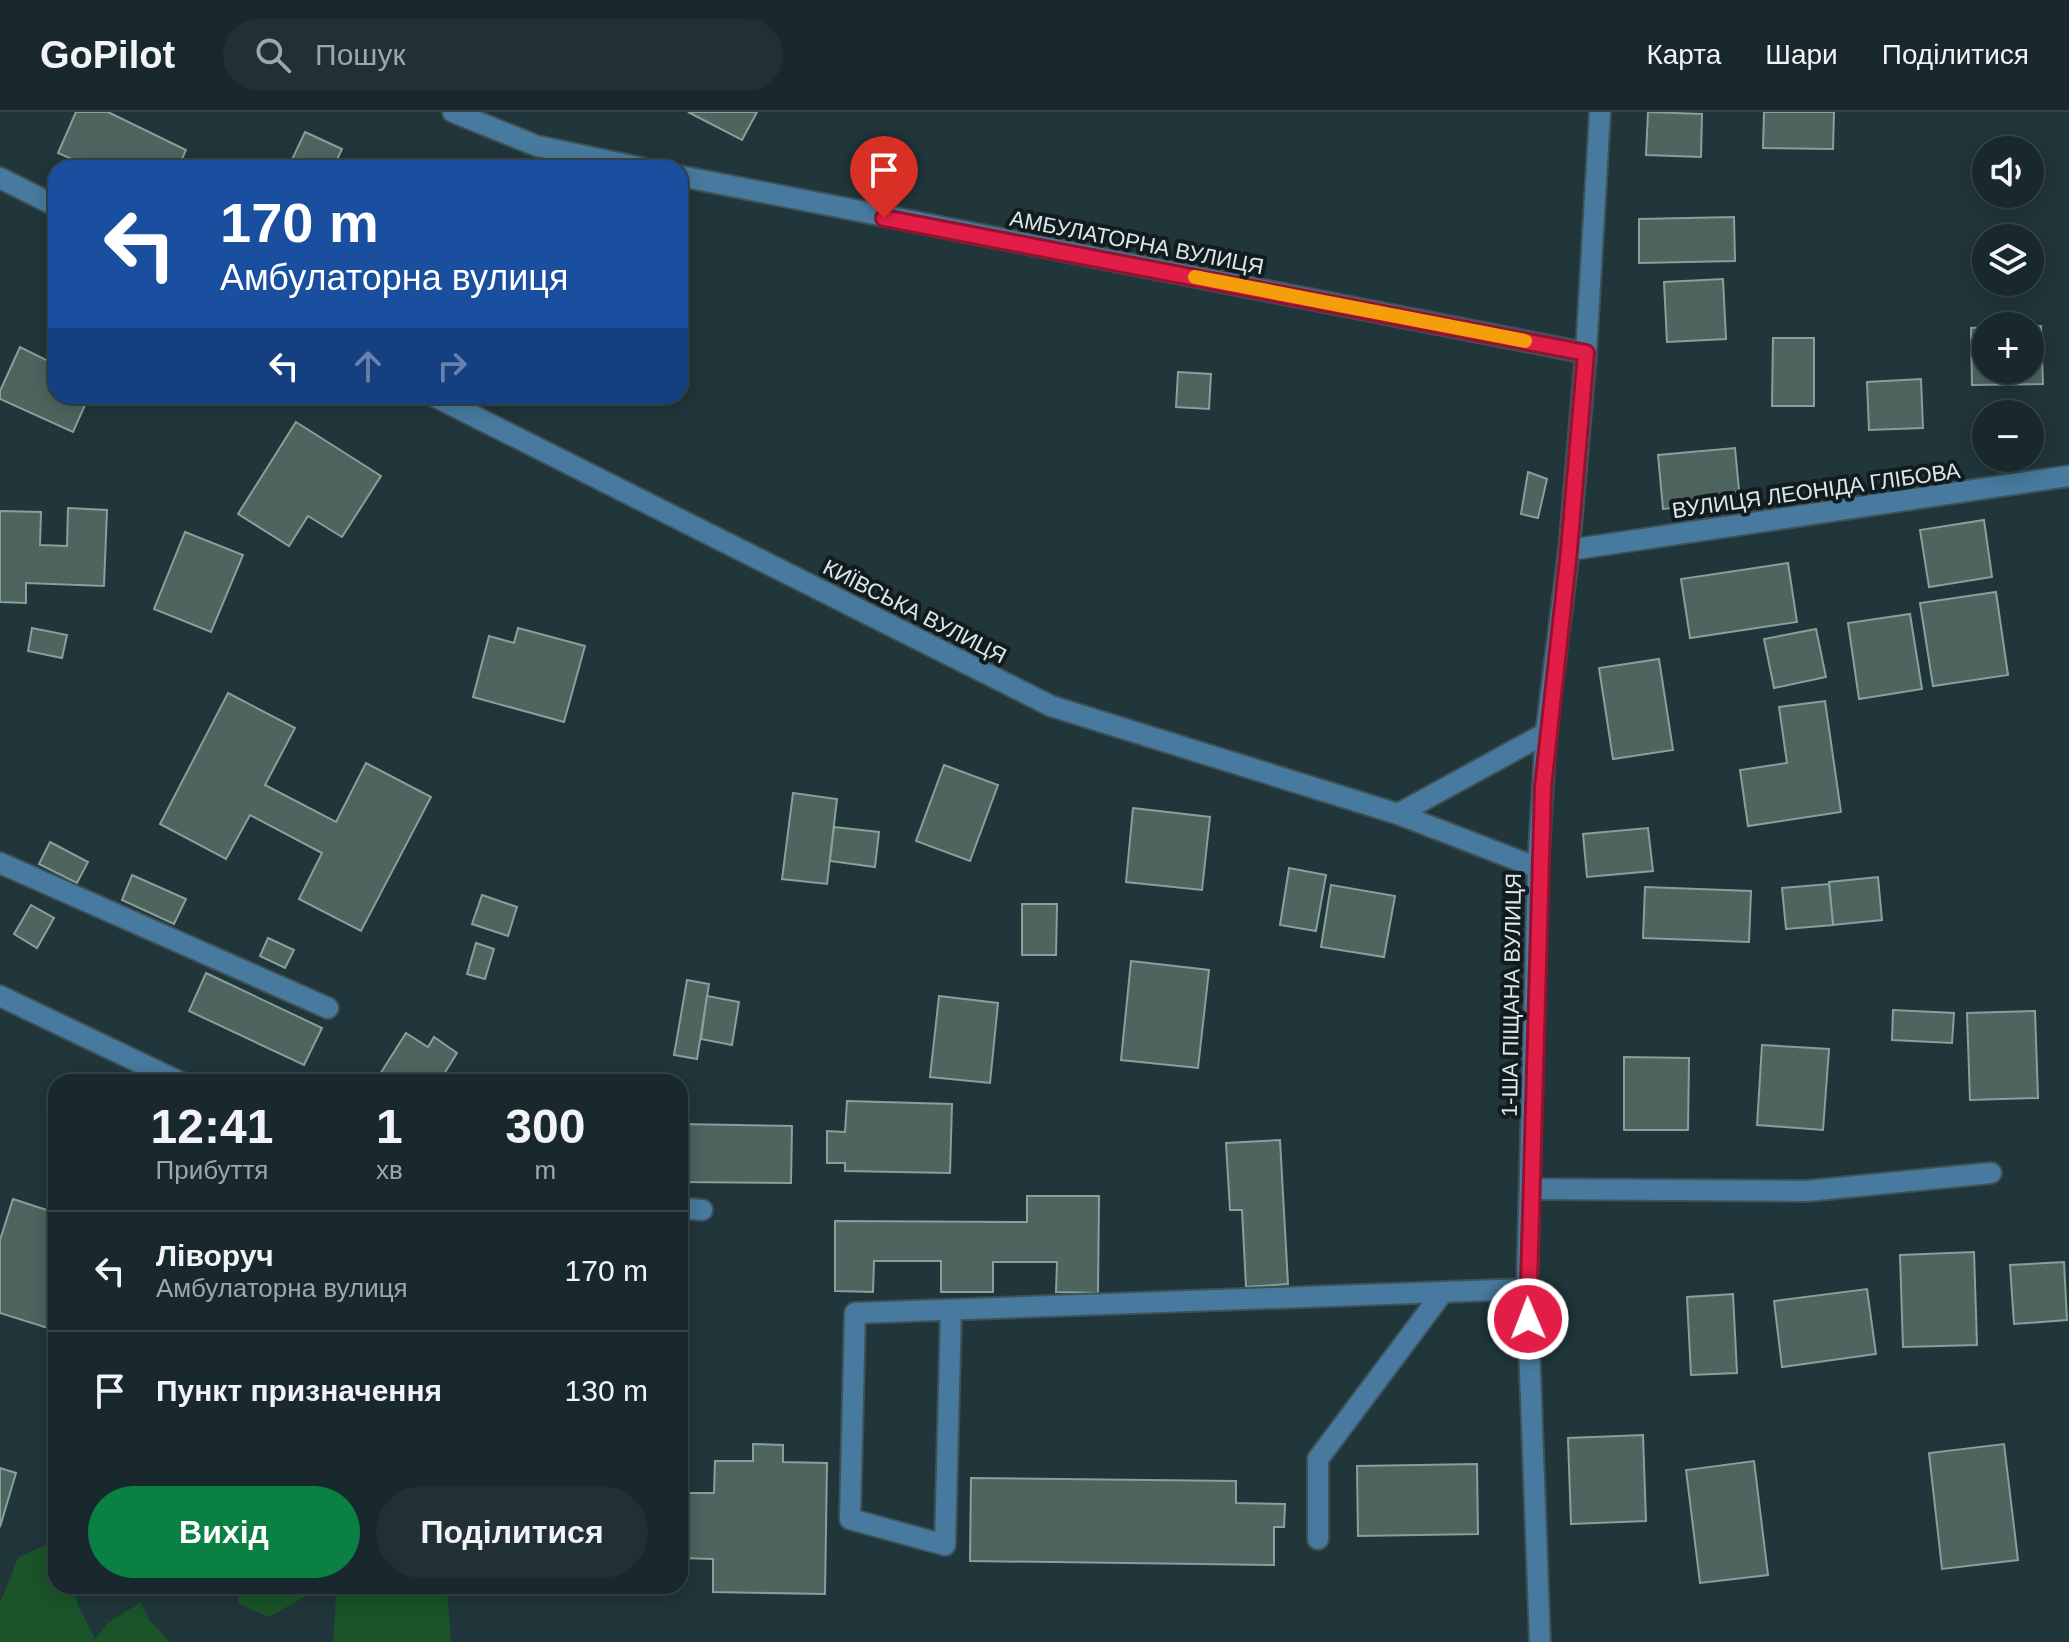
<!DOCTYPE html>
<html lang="uk">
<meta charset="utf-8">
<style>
:root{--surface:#18282c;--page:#213034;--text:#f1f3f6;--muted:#9fa6a9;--line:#364448;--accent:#0b8043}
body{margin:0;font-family:Helvetica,sans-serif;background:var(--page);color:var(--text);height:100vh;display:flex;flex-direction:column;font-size:30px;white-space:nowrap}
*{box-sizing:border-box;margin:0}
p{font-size:26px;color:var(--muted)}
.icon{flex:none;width:44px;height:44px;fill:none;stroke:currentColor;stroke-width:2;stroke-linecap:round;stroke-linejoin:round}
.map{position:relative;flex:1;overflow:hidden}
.panel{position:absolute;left:48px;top:962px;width:640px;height:520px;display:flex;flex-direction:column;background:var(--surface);border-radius:24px;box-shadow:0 4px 20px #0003,0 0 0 2px var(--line)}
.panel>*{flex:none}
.hud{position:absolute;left:48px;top:48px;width:640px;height:244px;border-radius:24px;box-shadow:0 4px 20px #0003,0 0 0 2px var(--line);background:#1a4fa0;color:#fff;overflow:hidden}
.fabs{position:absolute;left:1972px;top:24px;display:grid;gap:16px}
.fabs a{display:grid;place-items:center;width:72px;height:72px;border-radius:50%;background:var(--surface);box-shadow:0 4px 20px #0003,0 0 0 2px var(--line);font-size:40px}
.pin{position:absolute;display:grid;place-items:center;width:68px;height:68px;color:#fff;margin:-82px -34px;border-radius:50% 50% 50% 0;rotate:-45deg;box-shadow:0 0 8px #0007}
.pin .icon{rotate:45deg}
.me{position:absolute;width:88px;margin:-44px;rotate:359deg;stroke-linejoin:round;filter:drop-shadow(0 0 6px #0008)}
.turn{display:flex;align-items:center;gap:28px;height:168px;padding:0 40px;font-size:36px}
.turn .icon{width:104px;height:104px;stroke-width:2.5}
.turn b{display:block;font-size:56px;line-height:68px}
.lanes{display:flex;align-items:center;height:76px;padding:0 40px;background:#0003;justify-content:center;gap:40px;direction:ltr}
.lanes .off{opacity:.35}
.eta{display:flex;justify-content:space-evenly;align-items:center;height:136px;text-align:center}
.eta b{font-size:48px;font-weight:700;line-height:56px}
.primary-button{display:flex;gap:16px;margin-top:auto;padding:16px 40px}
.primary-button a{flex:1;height:92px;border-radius:48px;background:var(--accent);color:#fff;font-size:32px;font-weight:700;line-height:92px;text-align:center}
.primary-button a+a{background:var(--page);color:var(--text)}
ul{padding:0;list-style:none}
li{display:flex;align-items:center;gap:24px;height:120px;padding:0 40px;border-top:2px solid var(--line)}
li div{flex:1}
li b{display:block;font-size:30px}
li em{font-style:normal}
header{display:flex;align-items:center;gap:48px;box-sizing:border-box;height:112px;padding:0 40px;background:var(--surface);border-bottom:2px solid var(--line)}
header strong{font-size:38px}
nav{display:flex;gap:44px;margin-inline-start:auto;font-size:28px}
.search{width:560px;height:72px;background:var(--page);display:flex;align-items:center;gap:20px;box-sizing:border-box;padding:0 28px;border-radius:44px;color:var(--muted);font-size:30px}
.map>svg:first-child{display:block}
</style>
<header>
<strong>GoPilot</strong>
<div class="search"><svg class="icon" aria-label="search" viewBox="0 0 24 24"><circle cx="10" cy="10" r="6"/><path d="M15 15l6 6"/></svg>Пошук</div>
<nav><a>Карта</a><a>Шари</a><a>Поділитися</a></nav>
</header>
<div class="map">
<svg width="2069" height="1530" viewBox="0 0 2069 1530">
<rect width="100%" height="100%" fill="#20363a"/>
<!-- green -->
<g fill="#1a5428">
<polygon points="55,1428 56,1474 74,1474 78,1493 95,1527 109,1510 141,1490 149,1508 170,1530 0,1530 0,1491 18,1446"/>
<polygon points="236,1474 447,1474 451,1530 333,1530 336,1485 320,1476 269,1505 239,1492"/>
</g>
<!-- building -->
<g fill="#4d645f" stroke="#88a09a" stroke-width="2">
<polygon points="76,0 108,0 186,38 178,56 92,56 58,41"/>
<polygon points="688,0 757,0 742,28"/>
<polygon points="1648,0 1702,2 1701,45 1646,43"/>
<polygon points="1764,0 1834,0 1833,37 1763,36"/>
<polygon points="305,20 342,37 333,56 288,56"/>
<polygon points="1734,105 1735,149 1639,151 1639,107"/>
<polygon points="1723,167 1726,227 1667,230 1664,170"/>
<polygon points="2041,214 2043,272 1972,273 1971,216 1986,215 1986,258 2030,258 2030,215"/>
<polygon points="1773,226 1814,226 1814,294 1772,294"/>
<polygon points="56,232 56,284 89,284 73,320 0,287 0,279 20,235 48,249"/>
<polygon points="1178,260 1211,262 1209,297 1176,295"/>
<polygon points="1921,267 1923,316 1869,318 1867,270"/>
<polygon points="296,310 381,364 342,425 308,404 289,434 238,402"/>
<polygon points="1735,336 1740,389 1663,397 1658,343"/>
<polygon points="1528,360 1547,367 1538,406 1521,402"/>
<polygon points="68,396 107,398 104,474 26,471 26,491 0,490 0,399 41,400 40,433 67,434"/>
<polygon points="1984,408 1992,465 1929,475 1920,418"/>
<polygon points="185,420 243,443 211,520 154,497"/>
<polygon points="1788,451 1797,510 1690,526 1681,467"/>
<polygon points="1996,480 2008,563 1933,574 1920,491"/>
<polygon points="1910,502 1922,577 1859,587 1848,511"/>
<polygon points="32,516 67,523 62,546 28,539"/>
<polygon points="518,516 585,534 564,610 473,585 489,524 514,531"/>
<polygon points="1816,517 1826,565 1774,576 1764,527"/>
<polygon points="1659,547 1673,638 1613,647 1599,556"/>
<polygon points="228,581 295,616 265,673 336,710 366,651 431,685 361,819 299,787 322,741 250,703 226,747 160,712"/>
<polygon points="1825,589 1841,700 1748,714 1740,658 1787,651 1779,595"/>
<polygon points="944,653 998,673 970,749 916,729"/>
<polygon points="793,681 837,687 827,772 782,767"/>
<polygon points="1133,696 1210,705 1202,778 1126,770"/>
<polygon points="834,715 879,720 875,755 830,749"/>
<polygon points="1648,716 1653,759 1587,765 1583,722"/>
<polygon points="50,730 88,750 77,771 39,752"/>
<polygon points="1289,756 1326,763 1316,819 1280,813"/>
<polygon points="132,763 186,787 174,812 122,788"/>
<polygon points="1878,765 1882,808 1833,813 1829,770"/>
<polygon points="1829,772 1833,813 1786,817 1782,776"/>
<polygon points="1331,773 1395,784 1384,845 1321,835"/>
<polygon points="1645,775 1751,779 1749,830 1643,826"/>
<polygon points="482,783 517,795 508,824 472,812"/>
<polygon points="1022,792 1057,792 1056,843 1022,843"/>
<polygon points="31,793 54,806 37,836 14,822"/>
<polygon points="268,826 294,838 285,856 260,844"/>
<polygon points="476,831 494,837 485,867 467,862"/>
<polygon points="1131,849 1209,858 1198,956 1121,948"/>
<polygon points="206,861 322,916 304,953 189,899"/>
<polygon points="687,868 709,872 697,947 674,943"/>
<polygon points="707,884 739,890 732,933 701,927"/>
<polygon points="939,884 998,891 990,971 930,965"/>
<polygon points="1893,898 1954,901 1952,931 1892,928"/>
<polygon points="2035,899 2038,986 1970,988 1967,901"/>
<polygon points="406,921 428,935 434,925 457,941 439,970 375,970"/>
<polygon points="1762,933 1829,937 1823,1018 1757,1013"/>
<polygon points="1624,945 1689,946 1688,1018 1624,1018"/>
<polygon points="847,989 952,992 950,1061 845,1059 845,1051 827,1051 827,1019 845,1020"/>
<polygon points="680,1012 792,1014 791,1071 680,1070"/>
<polygon points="1280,1028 1288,1172 1246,1175 1242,1098 1230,1098 1226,1031"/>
<polygon points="1027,1084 1099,1084 1098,1181 1056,1180 1057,1150 993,1150 993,1180 941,1180 941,1149 874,1149 873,1180 835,1179 835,1109 1027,1110"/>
<polygon points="13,1087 56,1101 54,1218 0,1201 0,1128"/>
<polygon points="1974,1140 1977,1233 1903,1235 1900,1143"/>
<polygon points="2064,1150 2067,1208 2014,1212 2010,1153"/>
<polygon points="1867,1177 1876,1242 1782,1255 1774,1189"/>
<polygon points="1733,1182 1737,1261 1691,1263 1687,1185"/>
<polygon points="1643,1323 1646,1409 1571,1412 1568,1326"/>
<polygon points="753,1332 783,1333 783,1350 827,1351 825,1482 713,1480 713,1447 680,1446 680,1381 714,1381 715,1349 753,1349"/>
<polygon points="2004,1332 2018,1448 1942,1457 1929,1341"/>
<polygon points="1754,1349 1768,1463 1700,1471 1686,1358"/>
<polygon points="1477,1352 1478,1422 1358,1424 1357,1354"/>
<polygon points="0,1356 16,1361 0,1415"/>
<polygon points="971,1366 1236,1369 1236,1391 1285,1392 1284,1415 1274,1415 1274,1453 970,1449"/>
</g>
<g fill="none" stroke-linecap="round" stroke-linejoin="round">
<defs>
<g id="minor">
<polyline points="453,0 537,34 642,56"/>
<polyline points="680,64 1586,241"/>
<polyline points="0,66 56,94"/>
<polyline points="434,284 1051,594 1398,702"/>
<polyline points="1569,438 2069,364"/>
<polyline points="0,751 328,896"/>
<polyline points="1538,756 1398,702 1546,621"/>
<polyline points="0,884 180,970"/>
<polyline points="1531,1077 1807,1079 1991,1061"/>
<polyline points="680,1096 702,1098"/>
<path d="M951,1198L945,1433L850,1407L855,1201C1079,1193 1303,1185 1527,1177"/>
<polyline points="1318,1427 1318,1347 1443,1180"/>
<polyline points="1540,1530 1527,1177 1538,756 1546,621 1569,438 1586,241 1600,0"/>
</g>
</defs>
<!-- minor casing -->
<use href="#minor" stroke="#3e5256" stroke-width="24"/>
<!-- minor -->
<use href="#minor" stroke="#477a9e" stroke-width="20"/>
</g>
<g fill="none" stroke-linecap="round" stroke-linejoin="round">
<defs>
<polyline id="route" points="884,106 1586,241 1569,438 1543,675 1528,1207"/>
</defs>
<!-- route casing -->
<use href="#route" stroke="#92132f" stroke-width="20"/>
<!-- route -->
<use href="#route" stroke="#e11d48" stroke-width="14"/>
<!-- slow -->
<polyline stroke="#f59e0b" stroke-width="14" points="1195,165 1525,229"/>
</g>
<g text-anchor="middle" stroke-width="8" stroke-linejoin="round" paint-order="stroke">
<!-- street labels -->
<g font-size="22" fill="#dbe8ea" stroke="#121b1d">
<text transform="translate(1137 130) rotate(11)" y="8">АМБУЛАТОРНА ВУЛИЦЯ</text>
<text transform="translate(1816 378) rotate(-8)" y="8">ВУЛИЦЯ ЛЕОНІДА ГЛІБОВА</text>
<text transform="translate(915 499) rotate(27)" y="8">КИЇВСЬКА ВУЛИЦЯ</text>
<text transform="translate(1511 883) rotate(-89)" y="8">1-ША ПІЩАНА ВУЛИЦЯ</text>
</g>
</g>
</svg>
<div class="fabs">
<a><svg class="icon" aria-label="sound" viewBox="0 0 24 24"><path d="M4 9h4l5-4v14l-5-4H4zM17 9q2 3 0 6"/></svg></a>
<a><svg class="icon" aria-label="layers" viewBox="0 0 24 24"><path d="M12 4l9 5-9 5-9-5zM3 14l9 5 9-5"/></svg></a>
<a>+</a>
<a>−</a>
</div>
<div class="pin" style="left:884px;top:106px;background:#d93025"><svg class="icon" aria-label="arrive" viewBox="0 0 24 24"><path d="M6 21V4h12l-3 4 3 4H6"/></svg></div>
<svg class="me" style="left:1528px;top:1207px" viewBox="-20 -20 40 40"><circle r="17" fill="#e11d48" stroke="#fff" stroke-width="3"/><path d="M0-11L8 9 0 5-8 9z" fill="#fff"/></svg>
<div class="hud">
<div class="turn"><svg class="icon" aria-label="left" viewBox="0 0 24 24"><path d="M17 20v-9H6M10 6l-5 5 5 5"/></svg><div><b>170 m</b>Амбулаторна вулиця</div></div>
<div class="lanes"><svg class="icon" aria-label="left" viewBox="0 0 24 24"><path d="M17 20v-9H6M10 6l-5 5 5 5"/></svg><svg class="icon off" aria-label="ahead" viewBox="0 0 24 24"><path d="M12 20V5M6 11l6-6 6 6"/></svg><svg class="icon off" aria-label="right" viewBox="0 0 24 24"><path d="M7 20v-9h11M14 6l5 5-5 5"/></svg></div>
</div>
<section class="panel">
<div class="eta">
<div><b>12:41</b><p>Прибуття</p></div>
<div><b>1</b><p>хв</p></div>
<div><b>300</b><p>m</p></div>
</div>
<ul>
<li><svg class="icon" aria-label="left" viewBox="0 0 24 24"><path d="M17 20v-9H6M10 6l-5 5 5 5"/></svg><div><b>Ліворуч</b><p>Амбулаторна вулиця</p></div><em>170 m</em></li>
<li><svg class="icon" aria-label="arrive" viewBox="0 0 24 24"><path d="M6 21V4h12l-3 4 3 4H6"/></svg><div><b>Пункт призначення</b></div><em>130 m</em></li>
</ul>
<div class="primary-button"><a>Вихід</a><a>Поділитися</a></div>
</section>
</div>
